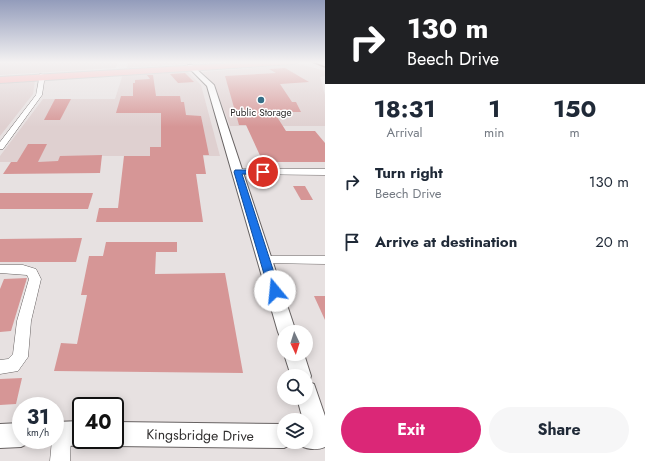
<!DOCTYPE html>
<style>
:root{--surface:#fff;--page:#f6f6f7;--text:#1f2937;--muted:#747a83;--accent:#db2777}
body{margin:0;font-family:Jost,sans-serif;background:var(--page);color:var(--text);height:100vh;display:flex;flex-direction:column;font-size:15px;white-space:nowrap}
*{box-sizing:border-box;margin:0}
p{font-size:13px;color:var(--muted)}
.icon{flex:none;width:22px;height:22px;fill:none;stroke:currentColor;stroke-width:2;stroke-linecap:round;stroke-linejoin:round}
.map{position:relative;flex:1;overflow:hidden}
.side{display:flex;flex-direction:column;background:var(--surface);width:320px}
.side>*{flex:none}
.hud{background:#202124;color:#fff;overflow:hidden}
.needle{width:26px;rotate:176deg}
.tools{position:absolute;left:277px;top:325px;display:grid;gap:8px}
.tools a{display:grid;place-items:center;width:36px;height:36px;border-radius:50%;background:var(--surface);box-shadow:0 2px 10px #0003;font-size:20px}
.speed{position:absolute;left:12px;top:397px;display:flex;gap:8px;font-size:20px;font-weight:700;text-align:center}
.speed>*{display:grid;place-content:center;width:52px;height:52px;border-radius:50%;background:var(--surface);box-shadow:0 2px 10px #0003;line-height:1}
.speed small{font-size:10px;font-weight:400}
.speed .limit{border:2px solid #111;border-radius:6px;background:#fff;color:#111}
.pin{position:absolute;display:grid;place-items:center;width:34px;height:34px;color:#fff;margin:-17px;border:2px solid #fff;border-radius:50%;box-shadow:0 1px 4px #0007}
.me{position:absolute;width:44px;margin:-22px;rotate:343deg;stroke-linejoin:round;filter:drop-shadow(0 0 3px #0008)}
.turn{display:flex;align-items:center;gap:14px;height:84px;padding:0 16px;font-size:18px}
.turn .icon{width:52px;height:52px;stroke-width:2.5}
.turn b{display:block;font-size:28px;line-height:34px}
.eta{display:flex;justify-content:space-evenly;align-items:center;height:68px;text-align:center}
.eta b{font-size:24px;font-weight:700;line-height:28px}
.action{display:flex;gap:8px;margin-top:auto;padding:8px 16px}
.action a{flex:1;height:46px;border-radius:24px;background:var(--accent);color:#fff;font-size:16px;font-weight:700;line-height:46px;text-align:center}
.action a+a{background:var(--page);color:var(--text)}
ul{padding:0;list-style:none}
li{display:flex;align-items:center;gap:12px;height:60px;padding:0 16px}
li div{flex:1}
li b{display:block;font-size:15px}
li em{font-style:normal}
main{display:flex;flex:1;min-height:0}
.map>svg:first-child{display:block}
</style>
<main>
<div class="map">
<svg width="325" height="461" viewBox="0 0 325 461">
<rect width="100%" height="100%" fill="#e7e1e1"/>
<!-- built -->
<g fill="#dfd0d0">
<polygon points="0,62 118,62 116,68 0,75"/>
<polygon points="128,62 218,62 127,68"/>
<polygon points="301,64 325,71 325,76 320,77 325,95 325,126 230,126 214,84 202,72"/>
<polygon points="183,71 187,71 201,85 220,156 102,156 100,162 0,162 0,156 43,99 115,99 123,74"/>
<polygon points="35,80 33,94 0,136 0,82"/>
</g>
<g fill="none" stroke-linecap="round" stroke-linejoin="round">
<!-- stream -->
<polyline stroke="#8d6161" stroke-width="1.5" points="312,62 325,67"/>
</g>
<!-- building -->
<g fill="#d69696">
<polygon points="285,68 309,82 280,84 292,102 296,102 301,112 274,112 286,131 315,131 325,143 325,162 263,162 246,125 239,125 225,76 276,73 269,69"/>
<polygon points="185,73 194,82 178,83 170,74"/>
<polygon points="147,75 153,75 156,96 180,96 181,102 184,102 186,115 201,116 209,155 203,155 206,174 196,174 203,222 96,222 99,208 118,208 124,156 150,156 150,147 161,147 161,113 116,113 121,96 133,96 133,83 135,83 135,80 150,79"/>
<polygon points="55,99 71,99 60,120 44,120"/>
<polygon points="28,144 47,144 38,162 58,161 60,156 102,155 100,173 3,174 11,162 17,162"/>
<polygon points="293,186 305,186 313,200 301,200"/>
<polygon points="0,193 93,193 88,209 0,209"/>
<polygon points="82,238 76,262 0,262 0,239"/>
<polygon points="106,242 177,242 177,252 156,252 155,274 225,273 243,373 54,371 61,343 77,344 87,295 81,295 89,256 103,256"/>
<polygon points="27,278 11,331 0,332 0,289 4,279"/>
<polygon points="314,296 325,296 325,320"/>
<polygon points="22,378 16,404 0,405 0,379"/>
</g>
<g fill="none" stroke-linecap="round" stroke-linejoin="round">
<defs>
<g id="minor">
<polygon points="40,74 45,75 42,95 3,149 0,149 0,142 36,95"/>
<polygon points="237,169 325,169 325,175 234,174 234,170"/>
<polygon points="265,256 325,256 325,264 261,263 259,260 261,257"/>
<polygon points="0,265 23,265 36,269 41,279 31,321 28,357 18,371 0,374 0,360 8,359 13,354 17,321 29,279 27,275 0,273"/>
<polygon points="62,425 69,427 71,434 70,461 50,461 52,440 55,440 55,429"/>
</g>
<g id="tertiary">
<polygon points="188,65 192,65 214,85 296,332 284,332 284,339 280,337 278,332 207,86 188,67"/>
<path d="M284,354H304L311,376L309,382L314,384L325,416V447C316,451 307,449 298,445L296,442H306V420H303L297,398H306V376H291Z"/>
<path d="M81,421V440H90L89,441C76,447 60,448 47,442L46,440H55V422Z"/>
<polygon points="115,422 284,424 284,442 293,442 292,444 284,448 115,446 107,442 106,440 115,440"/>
<polygon points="21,423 21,440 31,440 29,443 21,447 0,448 0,424"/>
</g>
<polygon id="primary" points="251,62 298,62 294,64 0,83 0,77"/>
</defs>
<!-- minor casing -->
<use href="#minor" stroke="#676262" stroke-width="1"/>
<!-- tertiary casing -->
<use href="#tertiary" stroke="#676262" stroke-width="2"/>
<!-- primary casing -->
<use href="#primary" stroke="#c1c0c0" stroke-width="2"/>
<!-- minor -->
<use href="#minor" fill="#fff" fill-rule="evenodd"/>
<!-- tertiary -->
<use href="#tertiary" fill="#fff" fill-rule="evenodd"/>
<!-- primary -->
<use href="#primary" fill="#feb6b8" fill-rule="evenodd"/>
</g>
<!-- sky -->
<linearGradient id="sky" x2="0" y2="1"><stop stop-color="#939cbb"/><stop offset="0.49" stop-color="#f4f2f2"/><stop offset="1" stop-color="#f4f2f2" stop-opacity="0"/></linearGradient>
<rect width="325" height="127" fill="url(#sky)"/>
<!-- route -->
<polygon fill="#1a73e8" stroke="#114b97" points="235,170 263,170 267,172 263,174 242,174 280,291 278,294 275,295 269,291 234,172"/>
<!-- markers -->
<circle fill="#366f88" stroke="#fff" stroke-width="1.5" cx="261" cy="100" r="4"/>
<g text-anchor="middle" stroke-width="3" stroke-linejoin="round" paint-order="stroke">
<!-- far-poi labels -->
<g font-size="10" fill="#302e2e" stroke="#fff">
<text x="261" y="116">Public Storage</text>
</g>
<!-- near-street labels -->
<g font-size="14" fill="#302e2e" stroke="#fff">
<text transform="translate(200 435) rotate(1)" y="5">Kingsbridge Drive</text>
</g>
</g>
</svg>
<div class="tools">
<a><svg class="needle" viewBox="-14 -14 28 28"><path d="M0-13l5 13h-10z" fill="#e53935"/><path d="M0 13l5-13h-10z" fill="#747a83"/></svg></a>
<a><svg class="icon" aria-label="search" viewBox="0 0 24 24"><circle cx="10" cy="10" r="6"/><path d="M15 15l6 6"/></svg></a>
<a><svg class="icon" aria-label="layers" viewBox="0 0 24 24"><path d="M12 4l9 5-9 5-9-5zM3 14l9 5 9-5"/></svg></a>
</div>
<div class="speed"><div>31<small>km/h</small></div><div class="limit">40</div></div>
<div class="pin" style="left:263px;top:172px;background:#d93025"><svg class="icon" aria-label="arrive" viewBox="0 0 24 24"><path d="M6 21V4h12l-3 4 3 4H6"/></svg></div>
<svg class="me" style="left:275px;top:291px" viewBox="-20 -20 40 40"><circle r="19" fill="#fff"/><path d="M0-13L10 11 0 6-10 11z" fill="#1a73e8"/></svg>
</div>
<section class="side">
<div class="hud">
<div class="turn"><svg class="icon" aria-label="right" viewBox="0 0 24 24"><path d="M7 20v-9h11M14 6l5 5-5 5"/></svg><div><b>130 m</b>Beech Drive</div></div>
</div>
<div class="eta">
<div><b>18:31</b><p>Arrival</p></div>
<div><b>1</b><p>min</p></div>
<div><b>150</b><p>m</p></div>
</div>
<ul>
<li><svg class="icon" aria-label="right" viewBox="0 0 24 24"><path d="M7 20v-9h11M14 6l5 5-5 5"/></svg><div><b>Turn right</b><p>Beech Drive</p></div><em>130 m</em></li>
<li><svg class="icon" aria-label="arrive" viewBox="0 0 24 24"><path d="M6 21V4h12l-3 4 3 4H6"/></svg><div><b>Arrive at destination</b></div><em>20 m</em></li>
</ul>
<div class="action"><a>Exit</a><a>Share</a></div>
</section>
</main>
